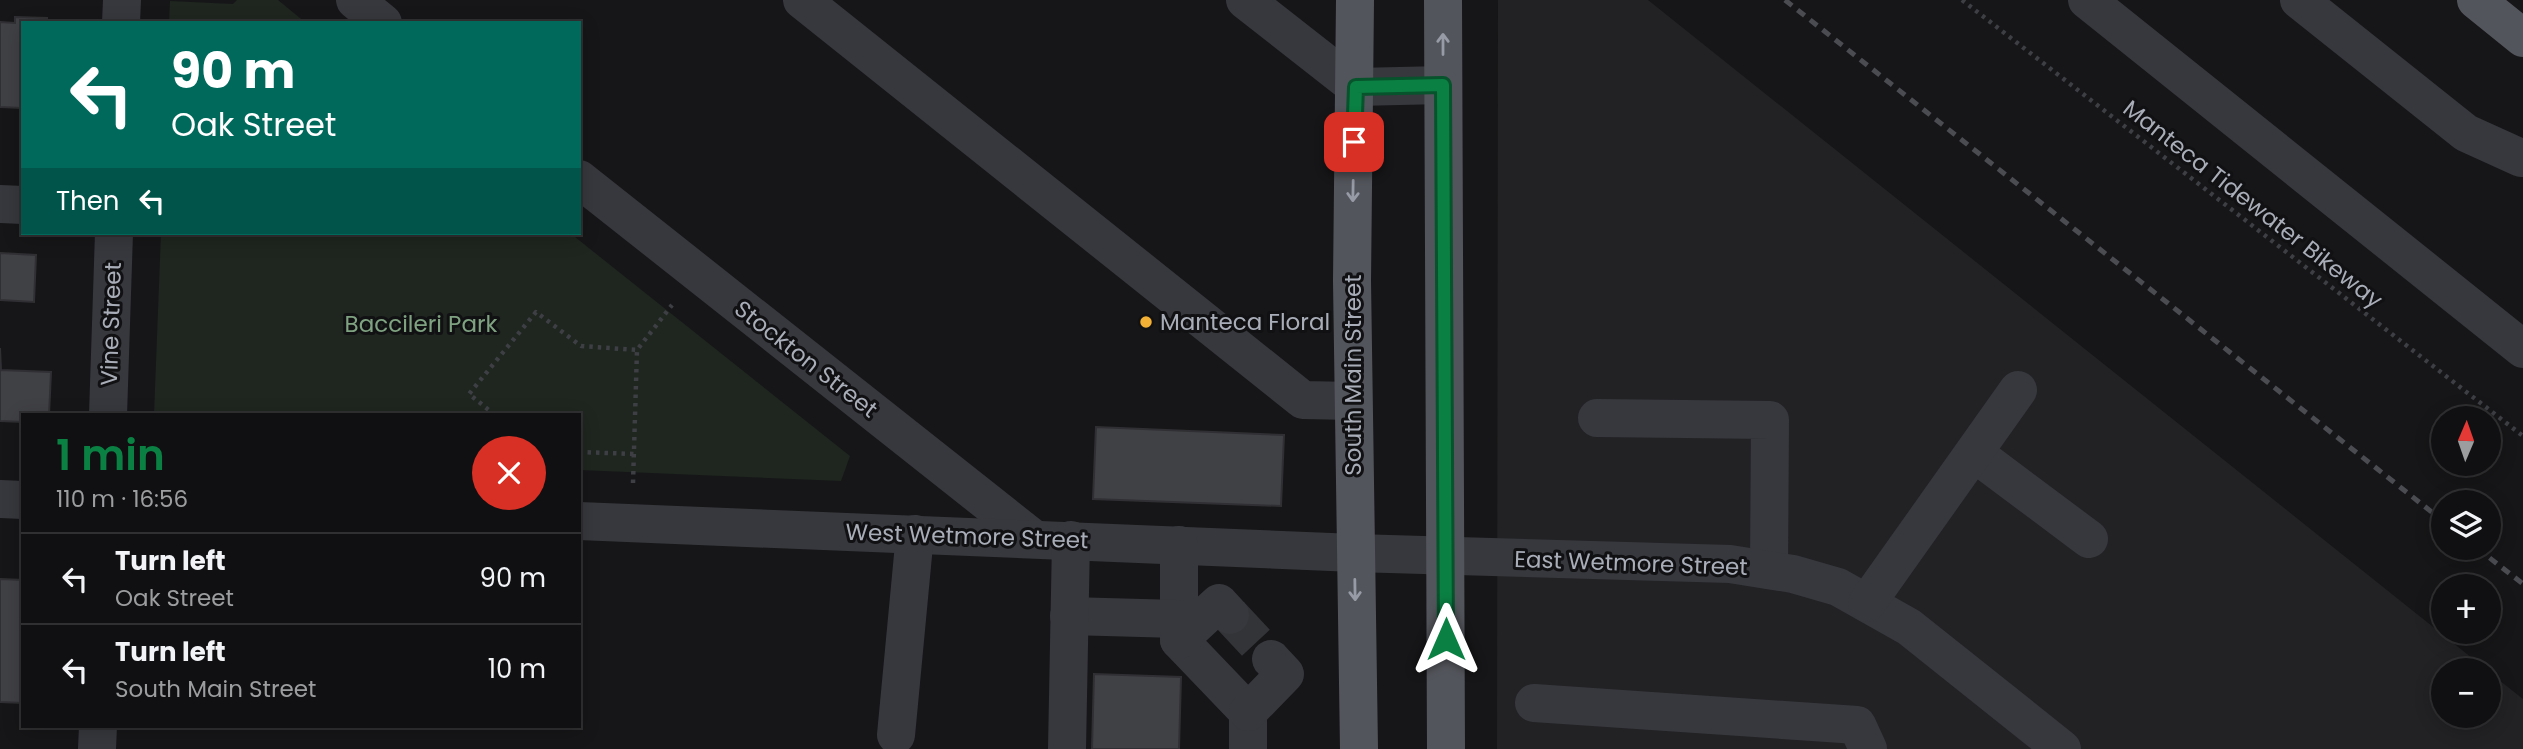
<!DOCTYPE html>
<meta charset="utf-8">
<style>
:root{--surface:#101012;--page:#1e1e20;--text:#f1f3f6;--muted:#9c9d9f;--line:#303032;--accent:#0b8043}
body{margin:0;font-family:Poppins,sans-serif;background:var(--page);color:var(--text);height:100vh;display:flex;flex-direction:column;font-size:26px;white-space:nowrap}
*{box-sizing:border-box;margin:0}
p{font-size:23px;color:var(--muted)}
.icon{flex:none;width:38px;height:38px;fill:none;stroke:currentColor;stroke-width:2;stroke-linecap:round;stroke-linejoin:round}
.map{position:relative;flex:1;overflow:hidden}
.sheet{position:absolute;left:21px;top:413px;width:560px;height:315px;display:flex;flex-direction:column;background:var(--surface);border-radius:0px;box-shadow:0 4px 18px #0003,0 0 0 2px var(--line)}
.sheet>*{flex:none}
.banner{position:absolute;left:21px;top:21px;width:560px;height:214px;border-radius:0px;box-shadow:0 4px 18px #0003,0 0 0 2px var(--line);background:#00695c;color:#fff;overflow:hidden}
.needle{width:46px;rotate:2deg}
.controls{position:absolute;left:2431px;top:406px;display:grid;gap:14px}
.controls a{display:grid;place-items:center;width:70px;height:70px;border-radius:50%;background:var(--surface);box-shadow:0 4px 18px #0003,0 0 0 2px var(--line);font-size:35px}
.pin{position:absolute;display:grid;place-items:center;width:60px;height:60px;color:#fff;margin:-30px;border-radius:14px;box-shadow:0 4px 10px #0006}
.me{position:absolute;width:77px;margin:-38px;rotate:0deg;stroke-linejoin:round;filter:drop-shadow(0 0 5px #0008)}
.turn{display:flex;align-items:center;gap:24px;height:147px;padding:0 35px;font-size:32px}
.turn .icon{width:91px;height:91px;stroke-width:2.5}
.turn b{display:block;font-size:49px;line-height:60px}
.then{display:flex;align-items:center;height:66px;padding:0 35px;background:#0003;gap:14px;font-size:26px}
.round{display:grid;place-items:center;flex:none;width:74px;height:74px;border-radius:37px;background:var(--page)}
.head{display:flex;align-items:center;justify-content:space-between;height:119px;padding:0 35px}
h1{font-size:42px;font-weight:600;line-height:52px;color:var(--accent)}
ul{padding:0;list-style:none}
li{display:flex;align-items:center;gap:21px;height:91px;padding:0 35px;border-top:2px solid var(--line)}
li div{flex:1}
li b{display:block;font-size:26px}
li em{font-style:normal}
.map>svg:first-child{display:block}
</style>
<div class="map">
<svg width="2523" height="749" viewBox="0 0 2523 749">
<rect width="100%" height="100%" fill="#161618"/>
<!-- built -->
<polygon fill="#222225" points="1498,0 1648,0 2487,670 2443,670 2443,716 2488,716 2489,672 2523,699 2523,749 1497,749"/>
<!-- green -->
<g fill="#1e261f">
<polygon points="237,0 278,0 306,23 169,23 170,1 233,4"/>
<polygon points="161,233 570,233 850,456 841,481 579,470 579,415 154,415"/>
</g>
<!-- building -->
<g fill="#404145" stroke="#303034" stroke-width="2">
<polygon points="15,17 47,18 47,23 23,23 22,108 0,107 0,22 15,23"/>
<polygon points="0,253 36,255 34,302 0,300"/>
<polygon points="0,348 1,370 51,372 49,415 23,415 23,422 0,421"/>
<polygon points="1096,427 1284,435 1281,506 1093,499"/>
<polygon points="0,579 23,580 23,703 0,702"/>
<polygon points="1094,674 1181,677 1179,749 1092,749"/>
</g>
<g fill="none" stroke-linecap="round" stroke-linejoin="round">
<!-- minor-tunnel -->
<polyline stroke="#333438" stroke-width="38" stroke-dasharray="38 19" stroke-linecap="butt" points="1230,615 1271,659"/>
<!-- path -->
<g stroke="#3d3f44" stroke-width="4.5" stroke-dasharray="3.5 5" stroke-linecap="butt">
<polyline points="1962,0 2523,436"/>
<polyline points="495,415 469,394 536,312 581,346 637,350"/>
<polyline points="579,452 634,454"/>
<polyline points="633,483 637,350 672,305"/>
</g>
<!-- minor -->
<g stroke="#37383d" stroke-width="38">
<polyline points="355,0 383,23"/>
<polyline points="802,0 1303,400 1353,401"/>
<polyline points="1245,0 1356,87 1443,85"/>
<polyline points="2087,0 2523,349"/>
<polyline points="2299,0 2466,133 2521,158 2523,157"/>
<polyline points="121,23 122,0"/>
<polyline points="579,179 1034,539"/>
<polyline points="0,204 23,205"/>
<polyline points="108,415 114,233"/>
<polyline points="1597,418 1770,420 1769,570"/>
<polyline points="1974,453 2089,539"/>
<polyline points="0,499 23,500"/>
<polyline points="579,521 1355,553 1730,564 1793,574 1838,587 1909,627 2062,749"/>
<polyline points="1179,545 1179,640 1248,712 1248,749"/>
<polyline points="1867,603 2018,390"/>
<polyline points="1069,616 1178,619"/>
<polyline points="1179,640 1219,603 1230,615"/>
<polyline points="1534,703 1857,725 1868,749"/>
<polyline points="1248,712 1285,674 1271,659"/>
<polyline points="896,735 915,534"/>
<polyline points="97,749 98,726"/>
<polyline points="1067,749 1071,540"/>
</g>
<!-- major -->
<g stroke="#53555c" stroke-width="38">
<polyline points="1355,0 1352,281 1359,749"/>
<polyline points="1443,0 1446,749"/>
<polyline points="2476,0 2523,38"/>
</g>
<!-- rail -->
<g stroke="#4a4c52" stroke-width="5" stroke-dasharray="9 7" stroke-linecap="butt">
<polyline points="1785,0 2443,521"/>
<polyline points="2477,548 2523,584"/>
</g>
</g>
<!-- one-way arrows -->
<defs><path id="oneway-shaft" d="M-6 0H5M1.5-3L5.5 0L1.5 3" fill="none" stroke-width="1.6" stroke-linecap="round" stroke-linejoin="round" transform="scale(1.75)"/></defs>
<g stroke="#979ba6">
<use href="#oneway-shaft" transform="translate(1443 44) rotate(-90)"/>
<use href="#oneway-shaft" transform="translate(1353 191) rotate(91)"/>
<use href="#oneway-shaft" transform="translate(1355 590) rotate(89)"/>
</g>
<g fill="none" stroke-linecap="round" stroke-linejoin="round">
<defs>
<polyline id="route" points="1354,142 1356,87 1443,85 1446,639"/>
</defs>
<!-- route casing -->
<use href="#route" stroke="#07532c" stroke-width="18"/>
<!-- route -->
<use href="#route" stroke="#0b8043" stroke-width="12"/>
</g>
<!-- markers -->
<circle fill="#f2b134" stroke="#111113" stroke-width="2.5" cx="1146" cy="322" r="7"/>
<g text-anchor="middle" stroke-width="6" stroke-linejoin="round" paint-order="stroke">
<!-- street labels -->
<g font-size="23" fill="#a8adb8" stroke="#111113">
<text transform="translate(2253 204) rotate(38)" y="8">Manteca Tidewater Bikeway</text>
<text transform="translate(111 324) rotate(-88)" y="8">Vine Street</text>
<text transform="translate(806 359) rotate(38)" y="8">Stockton Street</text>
<text transform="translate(1353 375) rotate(-90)" y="8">South Main Street</text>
<text transform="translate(967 536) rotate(2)" y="8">West Wetmore Street</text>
<text transform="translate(1631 563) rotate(2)" y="8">East Wetmore Street</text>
</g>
<!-- poi labels -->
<g font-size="23" fill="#a8adb8" stroke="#111113" text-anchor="start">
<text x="1160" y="330">Manteca Floral</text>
</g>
<!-- park labels -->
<g font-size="23" fill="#7fa381" stroke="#111113">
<text x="421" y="332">Baccileri Park</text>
</g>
</g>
</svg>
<div class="controls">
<a><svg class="needle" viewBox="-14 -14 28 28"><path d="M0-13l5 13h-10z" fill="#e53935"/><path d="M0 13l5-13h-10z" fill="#9c9d9f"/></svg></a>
<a><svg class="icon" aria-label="layers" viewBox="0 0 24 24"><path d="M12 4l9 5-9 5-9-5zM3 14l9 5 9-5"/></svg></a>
<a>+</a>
<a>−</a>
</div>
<div class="pin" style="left:1354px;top:142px;background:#d93025"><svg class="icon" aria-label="arrive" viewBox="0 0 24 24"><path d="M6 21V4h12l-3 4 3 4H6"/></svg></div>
<svg class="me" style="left:1446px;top:639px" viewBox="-20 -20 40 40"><path d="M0-17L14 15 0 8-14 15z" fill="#0b8043" stroke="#fff" stroke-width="4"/></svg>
<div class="banner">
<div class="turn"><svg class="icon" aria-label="left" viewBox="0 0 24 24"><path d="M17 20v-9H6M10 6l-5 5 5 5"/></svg><div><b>90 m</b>Oak Street</div></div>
<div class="then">Then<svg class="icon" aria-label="left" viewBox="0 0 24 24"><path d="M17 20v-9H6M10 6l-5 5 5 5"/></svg></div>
</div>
<section class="sheet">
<div class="head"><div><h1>1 min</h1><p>110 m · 16:56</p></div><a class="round" style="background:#d93025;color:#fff"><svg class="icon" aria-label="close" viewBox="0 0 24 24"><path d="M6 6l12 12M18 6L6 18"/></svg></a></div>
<ul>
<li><svg class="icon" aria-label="left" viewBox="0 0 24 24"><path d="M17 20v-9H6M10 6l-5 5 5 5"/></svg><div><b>Turn left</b><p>Oak Street</p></div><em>90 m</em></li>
<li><svg class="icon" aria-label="left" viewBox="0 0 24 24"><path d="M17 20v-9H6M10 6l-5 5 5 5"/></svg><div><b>Turn left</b><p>South Main Street</p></div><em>10 m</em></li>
</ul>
</section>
</div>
